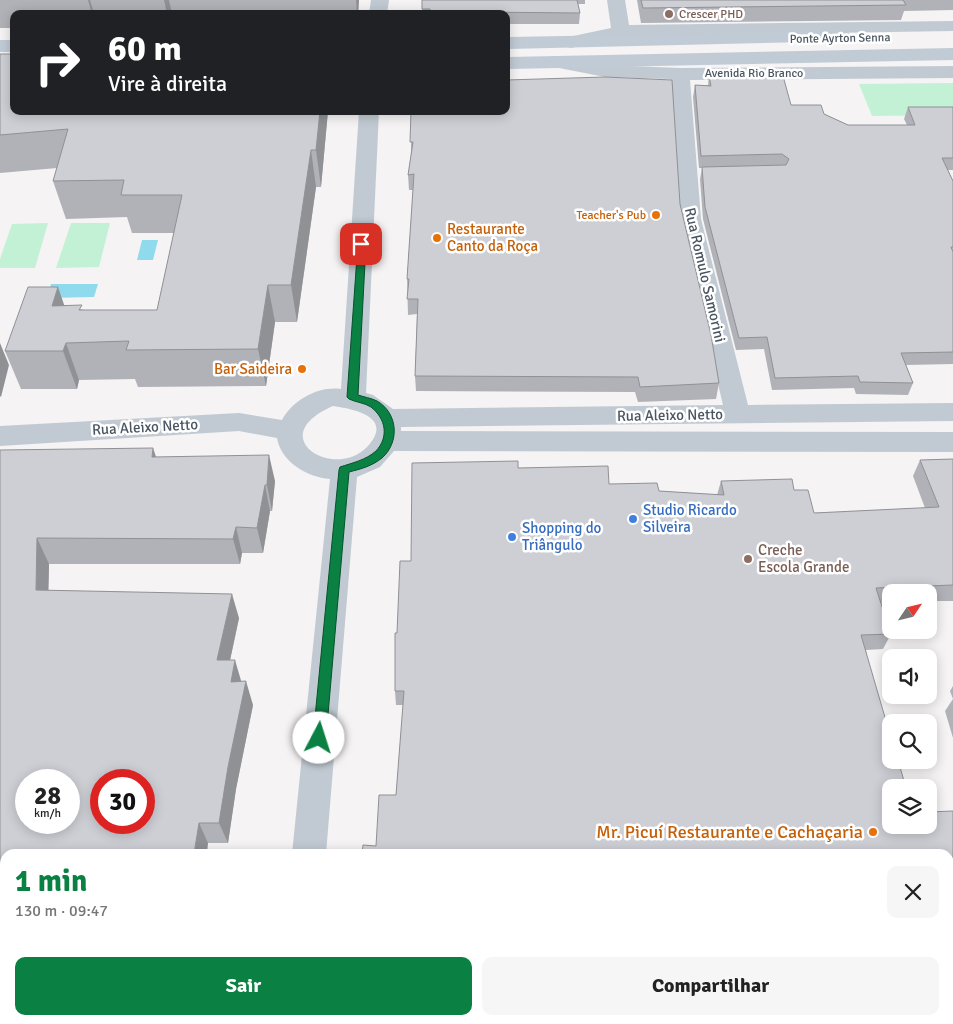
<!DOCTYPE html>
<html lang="pt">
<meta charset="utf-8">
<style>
:root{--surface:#fff;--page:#f6f6f6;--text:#222;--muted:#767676;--accent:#0b8043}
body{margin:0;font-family:Signika,sans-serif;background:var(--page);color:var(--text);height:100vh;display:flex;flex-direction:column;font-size:19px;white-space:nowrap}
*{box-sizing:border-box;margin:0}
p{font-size:16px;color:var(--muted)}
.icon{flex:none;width:28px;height:28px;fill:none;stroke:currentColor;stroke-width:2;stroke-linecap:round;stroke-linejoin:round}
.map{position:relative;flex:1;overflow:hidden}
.side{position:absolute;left:0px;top:849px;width:954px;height:176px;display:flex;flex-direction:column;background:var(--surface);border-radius:15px 15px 0 0;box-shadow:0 2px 12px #0003}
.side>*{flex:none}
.guide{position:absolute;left:10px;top:10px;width:500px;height:105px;border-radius:10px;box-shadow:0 2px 12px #0003;background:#202124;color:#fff;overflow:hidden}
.needle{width:32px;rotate:55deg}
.buttons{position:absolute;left:882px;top:584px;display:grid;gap:10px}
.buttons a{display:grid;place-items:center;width:55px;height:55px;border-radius:10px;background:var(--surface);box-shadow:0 2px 12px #0003;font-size:25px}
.speed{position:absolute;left:15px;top:769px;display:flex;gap:10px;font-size:25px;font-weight:700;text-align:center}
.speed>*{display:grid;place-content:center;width:65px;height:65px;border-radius:50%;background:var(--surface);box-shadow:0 2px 12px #0003;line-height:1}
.speed small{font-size:12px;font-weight:400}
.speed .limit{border:8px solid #d22;background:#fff;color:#111}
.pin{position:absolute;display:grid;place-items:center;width:42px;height:42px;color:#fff;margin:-21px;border-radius:10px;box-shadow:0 2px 8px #0006}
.me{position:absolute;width:55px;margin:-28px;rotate:5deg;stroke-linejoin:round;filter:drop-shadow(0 0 4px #0008)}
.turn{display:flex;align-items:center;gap:18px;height:105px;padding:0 15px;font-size:22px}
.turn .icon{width:65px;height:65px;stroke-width:2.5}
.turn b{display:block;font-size:35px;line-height:42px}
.round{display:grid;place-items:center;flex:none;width:52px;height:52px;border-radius:10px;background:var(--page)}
.head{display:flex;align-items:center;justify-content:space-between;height:85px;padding:0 15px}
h1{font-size:30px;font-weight:700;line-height:38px;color:var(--accent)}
.primary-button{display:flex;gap:10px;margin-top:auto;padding:10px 15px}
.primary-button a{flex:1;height:58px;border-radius:10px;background:var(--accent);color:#fff;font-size:20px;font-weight:700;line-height:58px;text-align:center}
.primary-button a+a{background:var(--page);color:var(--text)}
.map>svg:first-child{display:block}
</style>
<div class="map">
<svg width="953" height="1024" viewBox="0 0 953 1024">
<rect width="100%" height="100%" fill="#f5f3f3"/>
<!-- green -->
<g fill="#c3f1d5">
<polygon points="953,83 953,115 872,116 859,84"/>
<polygon points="48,223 35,268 0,268 0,259 12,224"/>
<polygon points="71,223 110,223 99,267 56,268"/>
</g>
<!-- water -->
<g fill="#90daee">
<polygon points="142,240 158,240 153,260 137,260"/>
<polygon points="51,284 98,284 94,297 47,298"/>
</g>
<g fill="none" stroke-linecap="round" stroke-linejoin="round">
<!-- street -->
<g fill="#c1cad2" fill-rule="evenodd">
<polygon points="371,0 389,0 387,14 369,14"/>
<polygon points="607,0 625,0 629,25 953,21 953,31 621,36 571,48 564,46 562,42 564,38 611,28"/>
<path d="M556,56L605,65L680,68L953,66V78L690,80L701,219L748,405L953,403V421L401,427V431L953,432V452L394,451L380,467L357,477L326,854H292L330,479C307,477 281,462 277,438L239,431L0,446V426L239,413L282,420C293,400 318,386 341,389L359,111H379L366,393L373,395L393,409L723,405L679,219L671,79L605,77L549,66L547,62L549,58ZM333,406C354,409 395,417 367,447C334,481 262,437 333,406Z"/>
<polygon points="949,986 953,986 953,1022 943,1020 949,1020"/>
<polygon points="152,1020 216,1020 218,1023 150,1024"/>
<polygon points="313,1020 351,1020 349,1024 311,1024"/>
<rect x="817" y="1020" width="38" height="4"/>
</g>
<!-- secondary -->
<g fill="#c1cbd6" fill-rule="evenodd">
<polygon points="844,31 850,33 853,37 850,41 506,49 506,37"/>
<rect x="0" y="40" width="14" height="12"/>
<polygon points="953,48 953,60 506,69 506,57"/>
</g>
</g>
<!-- wall -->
<g fill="#b0b2b7">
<polygon points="0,0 359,0 358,14 14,14 14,28 0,28"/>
<polygon points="422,0 585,0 585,4 578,4 580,13 579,24 506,24 506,14 422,14"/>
<polygon points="637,0 953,0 953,10 904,11 901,20 641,23"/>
<polygon points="0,54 328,111 321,187 316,187 297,322 275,322 266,386 138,387 135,379 79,380 77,389 21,389 5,351 64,305 84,310 157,310 174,233 132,233 127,217 66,219 53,181 57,168 0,173"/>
<polygon points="709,76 791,105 824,114 848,125 907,125 904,119 908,107 953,107 953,170 948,170 953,181 953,364 906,365 913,383 908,395 856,394 854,388 772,390 764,349 736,350 703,219 700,179 702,168 699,168 693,97 695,85 708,85"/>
<polygon points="411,111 680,204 719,383 716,399 638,402 635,392 416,391 415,376 417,314 408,315 407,279 413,190 409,190 408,175 411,155"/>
<polygon points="0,450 156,457 275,481 272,511 270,511 263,553 242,553 240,564 49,564 48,590 239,618 230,660 253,705 236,789 228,843 208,843 5,854 5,916 0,916"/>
<polygon points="953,459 953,601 929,601 929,592 891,592 891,602 881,603 891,634 883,649 866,650 891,825 953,811 953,904 949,905 949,854 376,846 396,795 403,705 396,705 395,691 397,633 411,561 518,468 609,484 659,491 717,495 721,481 794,490 814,513 925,508 913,476 920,460"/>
<polygon points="953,686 953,738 945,711 953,699 950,691"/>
</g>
<!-- shaded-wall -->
<g fill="#909195">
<polygon points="88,0 90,0 94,14 92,14"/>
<polygon points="164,0 169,0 172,14 167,14"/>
<polygon points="356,0 359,0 358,14 357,14"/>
<polygon points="320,111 328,111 321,187 316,150"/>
<polygon points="311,150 316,187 297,322 291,285"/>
<polygon points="268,285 275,322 266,386 258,349"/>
<polygon points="58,287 71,325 52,306"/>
<polygon points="0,343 9,365 1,397 0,396"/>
<polygon points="66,343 79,380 77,389 63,351"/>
<polygon points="153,448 162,474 152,457"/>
<polygon points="269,455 275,481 272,511 267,485"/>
<polygon points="265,485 270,511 263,553 257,528"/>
<polygon points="236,527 242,553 240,564 233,539"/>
<polygon points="37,538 49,564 48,615 36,590"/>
<polygon points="232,594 239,618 225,684 217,660"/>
<polygon points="235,660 242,684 231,682"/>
<polygon points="246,681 253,705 236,789 228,843 219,823 228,767"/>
<polygon points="199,823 208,843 207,854 194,854"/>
</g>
<!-- building -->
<g fill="#cdcfd5" stroke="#909195" fill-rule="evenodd">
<polygon points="422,0 577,0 580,13 478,12 478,14 430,14 430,9 422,9"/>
<polygon points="641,0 903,0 906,5 643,8"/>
<polygon points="0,54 14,54 14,111 320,111 316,150 311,150 291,285 268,285 258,349 126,350 129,341 66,343 63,351 5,351 28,287 58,287 52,306 82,305 79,310 157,310 182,195 121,195 124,180 53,181 68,129 0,135"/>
<polygon points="709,76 783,76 791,105 821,105 824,114 848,125 915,125 908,107 953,107 953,158 942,158 953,181 953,247 951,247 953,252 953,352 901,353 913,383 860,382 858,376 775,378 767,337 739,338 705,207 702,167 786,165 789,159 782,154 701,156 695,85 711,86"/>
<polygon points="605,77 672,80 680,204 711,335 719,383 640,387 638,377 415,376 418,299 407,299 409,279 407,279 414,174 408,175 413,142 410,142 411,111 506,111 506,80"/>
<path d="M153,448L152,457L269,455L267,485H265L257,528L236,527L233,539L37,538L36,590L232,594L217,660H235L231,682L246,681L228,767L219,823H199L194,854H5V897H0V450ZM26,780H69V822H26ZM101,780H144V822H101Z"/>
<polygon points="953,459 953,585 876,588 891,634 861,635 891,738 891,760 898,760 906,788 891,788 891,825 929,825 929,812 953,811 953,893 949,893 949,854 362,854 363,845 376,846 379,795 396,795 404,691 395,691 395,633 397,633 400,561 411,561 412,463 518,461 518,468 608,466 609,484 657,483 659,491 724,495 721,481 792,479 794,490 808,490 814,513 939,507 920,460"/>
</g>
<!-- route -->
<path fill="#0b8043" stroke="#07532c" d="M358,242L366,244L358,395C364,397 371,398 377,401C398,413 400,442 382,458C372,466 361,469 349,472L326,738L324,743L319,744L315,743L313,738L339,470L340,467C352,463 366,460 376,451C389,437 386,419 371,407C365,403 355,402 349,399L347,397Z"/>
<!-- markers -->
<g fill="#8d6e63" stroke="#fff" stroke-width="2">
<circle cx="669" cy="14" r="5"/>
<circle cx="748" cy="559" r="5"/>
</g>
<g fill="#e8710a" stroke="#fff" stroke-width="2">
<circle cx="656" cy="215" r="5"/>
<circle cx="437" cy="238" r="5"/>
<circle cx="302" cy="369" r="5"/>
<circle cx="873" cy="832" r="5"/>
</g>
<g fill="#3f7fe0" stroke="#fff" stroke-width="2">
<circle cx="633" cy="519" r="5"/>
<circle cx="512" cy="537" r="5"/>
</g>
<g text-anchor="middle" stroke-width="5" stroke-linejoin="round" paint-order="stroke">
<!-- far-education labels -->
<g font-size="12" fill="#785e54" stroke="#fff" text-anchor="start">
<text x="679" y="18">Crescer PHD</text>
</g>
<!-- far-street labels -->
<g font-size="12" fill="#4a5661" stroke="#fff">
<text transform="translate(840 38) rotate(-1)" y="4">Ponte Ayrton Senna</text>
<text x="754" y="77">Avenida Rio Branco</text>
</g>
<!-- far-food labels -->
<g font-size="12" fill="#c56008" stroke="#fff" text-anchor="end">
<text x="646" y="219">Teacher's Pub</text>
</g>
<!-- food labels -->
<g font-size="15" fill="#c56008" stroke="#fff" text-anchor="start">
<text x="447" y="234">Restaurante<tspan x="447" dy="17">Canto da Roça</tspan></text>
<text x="292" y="374" text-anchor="end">Bar Saideira</text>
</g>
<!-- street labels -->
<g font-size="15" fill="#4a5661" stroke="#fff">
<text transform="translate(705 275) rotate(77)" y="5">Rua Romulo Samorini</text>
<text transform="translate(670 415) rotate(-1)" y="5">Rua Aleixo Netto</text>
<text transform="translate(145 427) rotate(-3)" y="5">Rua Aleixo Netto</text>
</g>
<!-- shop labels -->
<g font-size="15" fill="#366cbe" stroke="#fff" text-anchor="start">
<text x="643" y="515">Studio Ricardo<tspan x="643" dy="17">Silveira</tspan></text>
<text x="522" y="533">Shopping do<tspan x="522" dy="17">Triângulo</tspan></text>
</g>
<!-- education labels -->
<g font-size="15" fill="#785e54" stroke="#fff" text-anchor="start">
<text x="758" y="555">Creche<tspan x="758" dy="17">Escola Grande</tspan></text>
</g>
<!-- near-food labels -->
<g font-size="18" fill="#c56008" stroke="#fff" text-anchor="end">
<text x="863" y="838">Mr. Picuí Restaurante e Cachaçaria</text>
</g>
</g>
</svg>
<div class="buttons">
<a><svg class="needle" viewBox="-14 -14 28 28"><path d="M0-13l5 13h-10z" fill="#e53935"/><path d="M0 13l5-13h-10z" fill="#767676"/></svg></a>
<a><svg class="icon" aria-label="sound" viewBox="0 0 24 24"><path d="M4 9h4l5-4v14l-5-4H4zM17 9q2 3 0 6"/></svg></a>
<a><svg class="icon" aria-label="search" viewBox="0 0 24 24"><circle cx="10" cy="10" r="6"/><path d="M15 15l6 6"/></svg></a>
<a><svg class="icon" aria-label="layers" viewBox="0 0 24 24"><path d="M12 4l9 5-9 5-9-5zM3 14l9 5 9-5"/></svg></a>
</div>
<div class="speed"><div>28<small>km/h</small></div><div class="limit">30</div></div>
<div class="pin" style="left:361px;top:244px;background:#d93025"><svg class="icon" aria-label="arrive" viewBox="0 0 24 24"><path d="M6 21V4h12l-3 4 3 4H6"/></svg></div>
<svg class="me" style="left:319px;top:738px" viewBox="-20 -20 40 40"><circle r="19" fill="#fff"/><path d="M0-13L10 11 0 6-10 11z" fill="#0b8043"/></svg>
<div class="guide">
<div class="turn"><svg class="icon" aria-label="right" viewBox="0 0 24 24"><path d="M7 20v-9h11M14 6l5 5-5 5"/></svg><div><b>60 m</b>Vire à direita</div></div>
</div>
<section class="side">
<div class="head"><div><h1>1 min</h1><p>130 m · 09:47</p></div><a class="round"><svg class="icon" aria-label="close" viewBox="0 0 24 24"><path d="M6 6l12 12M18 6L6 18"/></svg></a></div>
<div class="primary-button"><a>Sair</a><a>Compartilhar</a></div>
</section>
</div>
